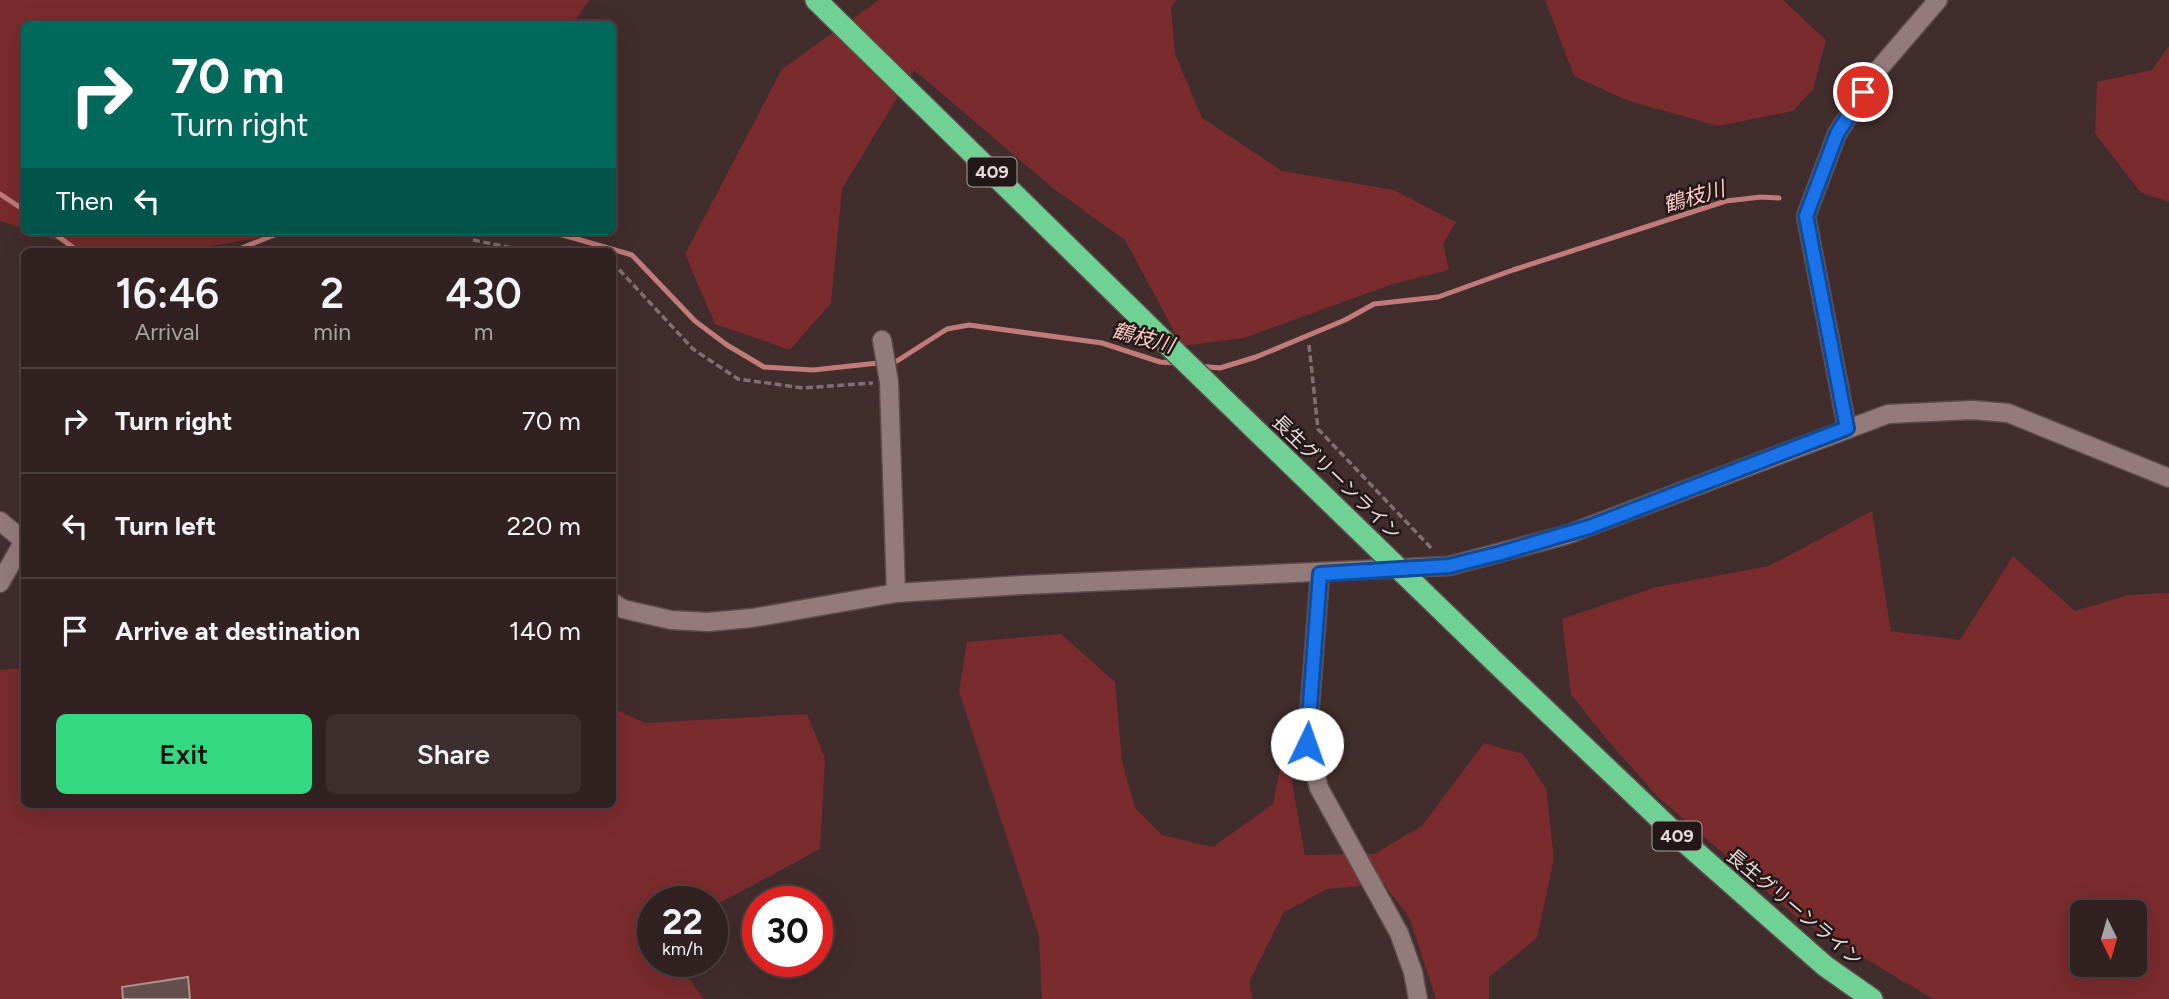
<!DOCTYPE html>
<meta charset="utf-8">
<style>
:root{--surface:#312221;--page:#3d2f2e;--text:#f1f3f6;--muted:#a8a4a5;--line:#4c3f3f;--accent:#34d881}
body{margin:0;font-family:Figtree,"Noto Sans JP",sans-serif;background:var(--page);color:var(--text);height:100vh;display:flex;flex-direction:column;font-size:26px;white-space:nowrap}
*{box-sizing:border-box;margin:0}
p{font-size:23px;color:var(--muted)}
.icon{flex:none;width:38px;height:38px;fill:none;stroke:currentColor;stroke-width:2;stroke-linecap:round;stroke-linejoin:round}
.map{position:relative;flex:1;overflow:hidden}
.panel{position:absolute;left:21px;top:248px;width:595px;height:560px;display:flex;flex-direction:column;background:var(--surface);border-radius:10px;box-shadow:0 7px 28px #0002,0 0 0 2px var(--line)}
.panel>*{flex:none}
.hud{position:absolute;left:21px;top:21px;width:595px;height:214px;border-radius:10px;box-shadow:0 7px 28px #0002,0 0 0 2px var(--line);background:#00695c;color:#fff;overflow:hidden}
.needle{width:46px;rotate:175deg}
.controls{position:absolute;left:2070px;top:900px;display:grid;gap:14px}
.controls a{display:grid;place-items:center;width:77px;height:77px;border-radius:10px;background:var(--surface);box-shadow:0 7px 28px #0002,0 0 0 2px var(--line);font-size:35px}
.speed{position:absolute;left:637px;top:886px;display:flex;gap:14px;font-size:35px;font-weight:700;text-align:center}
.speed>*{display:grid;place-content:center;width:91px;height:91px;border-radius:50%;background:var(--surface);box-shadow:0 7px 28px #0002,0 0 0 2px var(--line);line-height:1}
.speed small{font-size:18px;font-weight:400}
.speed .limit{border:10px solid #d22;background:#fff;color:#111}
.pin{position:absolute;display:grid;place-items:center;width:60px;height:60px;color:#fff;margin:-30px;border:4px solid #fff;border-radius:50%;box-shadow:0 2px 7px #0007}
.me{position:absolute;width:77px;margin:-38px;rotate:3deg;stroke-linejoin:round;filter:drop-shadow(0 0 5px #0008)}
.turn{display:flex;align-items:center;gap:24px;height:147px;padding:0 35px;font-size:32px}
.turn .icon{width:91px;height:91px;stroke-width:2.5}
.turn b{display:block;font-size:49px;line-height:60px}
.then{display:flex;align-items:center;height:66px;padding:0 35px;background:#0003;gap:14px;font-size:26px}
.eta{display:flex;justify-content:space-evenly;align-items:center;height:119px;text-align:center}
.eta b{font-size:42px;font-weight:600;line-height:49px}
.button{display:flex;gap:14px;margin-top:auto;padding:14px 35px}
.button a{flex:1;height:80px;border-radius:10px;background:var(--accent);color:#111;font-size:28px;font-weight:600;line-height:80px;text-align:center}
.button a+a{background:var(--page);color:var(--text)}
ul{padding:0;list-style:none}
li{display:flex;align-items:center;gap:21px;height:105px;padding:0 35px;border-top:2px solid var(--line)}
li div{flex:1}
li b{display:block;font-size:26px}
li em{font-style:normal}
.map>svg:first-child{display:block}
</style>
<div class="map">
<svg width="2169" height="999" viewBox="0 0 2169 999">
<rect width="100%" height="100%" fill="#412d2c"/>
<!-- green -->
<g fill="#7a2b2d" fill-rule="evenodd">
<polygon points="0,0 589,0 577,18 545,24 24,24 24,229 0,221"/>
<polygon points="879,0 1176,0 1171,8 1175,54 1202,118 1282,171 1394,190 1456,222 1443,244 1449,270 1393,284 1244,338 1182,346 1125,240 1054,189 914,70 842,189 831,303 790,350 715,324 685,254 782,69"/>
<polygon points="1545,0 1783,0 1826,40 1813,89 1793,111 1718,126 1626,100 1574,76"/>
<polygon points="2169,46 2169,202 2140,192 2095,133 2097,82 2152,70"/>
<polygon points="30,231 298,231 176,252 82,249"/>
<path d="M1872,511L1891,631L1960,640L2013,556L2075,611L2128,595L2169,593V999H1933L1800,920L1657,796L1604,736L1571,694L1562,619L1657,587L1769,566ZM2082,912H2135V964H2082Z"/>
<polygon points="1061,634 1115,682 1122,761 1135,808 1162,835 1213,847 1273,804 1285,743 1305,855 1374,854 1422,826 1484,743 1523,754 1546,788 1554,859 1537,938 1489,977 1489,999 1436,999 1409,917 1384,884 1327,889 1284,912 1249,982 1253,999 1042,999 1039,936 959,691 967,642"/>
<polygon points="24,668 24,805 612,805 613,708 645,723 807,714 825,758 820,849 712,907 712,901 653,901 653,961 678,961 679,965 704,999 0,999 0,670"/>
</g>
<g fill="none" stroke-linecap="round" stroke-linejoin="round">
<!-- stream -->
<g stroke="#c07b7a" stroke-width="5">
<polyline points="0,194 24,210"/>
<polyline points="51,231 79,252"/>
<polyline points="527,231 563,235 632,255 695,321 727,345 764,367 813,370 897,361 947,329 969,325 1102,343 1160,362 1175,363"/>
<polyline points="232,252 284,231"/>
<polyline points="1199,366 1220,368 1256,357 1345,320 1374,304 1438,297 1513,270 1726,201 1761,197 1779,198"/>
</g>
</g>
<!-- building -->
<polygon fill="#654f4d" stroke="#ab9391" stroke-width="2" points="188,977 190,999 123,999 122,987"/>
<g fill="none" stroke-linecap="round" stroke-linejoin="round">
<defs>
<g id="street">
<polyline points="882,340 889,382 896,593"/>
<polyline points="1847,428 1806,216 1837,134 1877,71 1938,0"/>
<polyline points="1320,574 1307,744 1319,788 1399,933 1413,972 1418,999"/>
</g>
<g id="secondary">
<polyline points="0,521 24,541"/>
<polyline points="0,583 24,541"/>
<polyline points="612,602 623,609 671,620 708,622 752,618 896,593 1023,585 1449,566 1566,535 1888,414 1973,410 2008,413 2169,478"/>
</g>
<g id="highway">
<polyline points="816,0 1167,344"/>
<polyline points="1494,661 1680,838 1825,966 1872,999"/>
</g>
</defs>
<!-- street casing -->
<use href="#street" stroke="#5d4c4b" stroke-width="21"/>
<!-- secondary casing -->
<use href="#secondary" stroke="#5d4c4b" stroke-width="21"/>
<!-- highway casing -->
<use href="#highway" stroke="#5d4c4b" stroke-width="24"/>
<!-- path -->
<g stroke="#81706f" stroke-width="3.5" stroke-dasharray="7 3.5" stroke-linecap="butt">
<polyline points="473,240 532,252"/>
<polyline points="612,262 693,349 738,379 803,388 873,383"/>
<polyline points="1309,345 1318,429 1433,550"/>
</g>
<!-- street -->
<use href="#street" stroke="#937b7a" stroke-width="18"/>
<!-- secondary -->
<use href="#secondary" stroke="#937b7a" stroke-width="18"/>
<!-- highway -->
<use href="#highway" stroke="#6fd294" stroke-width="21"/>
<defs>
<polyline id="highway-bridge" points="1167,344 1494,661"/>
</defs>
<!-- highway-bridge casing -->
<use href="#highway-bridge" stroke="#5d4c4b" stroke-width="24" stroke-linecap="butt"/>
<!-- highway-bridge -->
<use href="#highway-bridge" stroke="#6fd294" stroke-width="21"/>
</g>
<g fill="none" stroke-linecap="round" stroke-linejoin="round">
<defs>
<polyline id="route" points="1307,744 1320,574 1449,566 1501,553 1589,527 1847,428 1806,216 1837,134 1863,92"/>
</defs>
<!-- route casing -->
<use href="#route" stroke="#114b97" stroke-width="18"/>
<!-- route -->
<use href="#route" stroke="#1a73e8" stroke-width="12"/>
</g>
<g text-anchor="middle" stroke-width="5" stroke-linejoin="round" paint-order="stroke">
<!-- shield labels -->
<g fill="#211817" stroke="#aca09f" stroke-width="2">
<rect x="967.5" y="157.5" width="49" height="29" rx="5"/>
<rect x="1652.5" y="821.5" width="49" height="29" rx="5"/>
</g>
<g font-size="18" font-weight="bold" fill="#e7dad9">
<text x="992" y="178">409</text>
<text x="1677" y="842">409</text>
</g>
<!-- street labels -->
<g font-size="19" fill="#e7dad9" stroke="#211817">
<text transform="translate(1337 477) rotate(44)" y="7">長生グリーンライン</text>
<text transform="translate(1795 907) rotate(40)" y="7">長生グリーンライン</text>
</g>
<!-- water labels -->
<g font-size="21" font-style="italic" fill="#fdc8c5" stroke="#211817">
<text transform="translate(1694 197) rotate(-16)" y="7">鶴枝川</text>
<text transform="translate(1143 338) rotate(15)" y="7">鶴枝川</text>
</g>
</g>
</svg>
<div class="controls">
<a><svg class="needle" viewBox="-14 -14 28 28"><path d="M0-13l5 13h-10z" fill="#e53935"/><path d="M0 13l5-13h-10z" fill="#a8a4a5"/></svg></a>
</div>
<div class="speed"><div>22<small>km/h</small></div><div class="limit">30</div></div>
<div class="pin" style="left:1863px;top:92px;background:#d93025"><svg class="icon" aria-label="arrive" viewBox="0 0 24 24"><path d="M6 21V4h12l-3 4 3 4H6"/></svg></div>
<svg class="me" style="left:1307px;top:744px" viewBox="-20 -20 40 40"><circle r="19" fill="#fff"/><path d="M0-13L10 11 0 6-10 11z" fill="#1a73e8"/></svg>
<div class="hud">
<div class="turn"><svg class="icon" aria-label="right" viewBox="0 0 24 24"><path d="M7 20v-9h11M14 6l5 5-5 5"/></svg><div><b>70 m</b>Turn right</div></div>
<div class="then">Then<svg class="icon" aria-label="left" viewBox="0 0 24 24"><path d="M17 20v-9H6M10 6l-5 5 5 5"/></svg></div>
</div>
<section class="panel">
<div class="eta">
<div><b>16:46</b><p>Arrival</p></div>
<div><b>2</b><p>min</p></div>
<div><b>430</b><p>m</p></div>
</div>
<ul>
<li><svg class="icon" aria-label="right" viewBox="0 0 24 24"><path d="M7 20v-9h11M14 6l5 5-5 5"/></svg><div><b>Turn right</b></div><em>70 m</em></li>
<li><svg class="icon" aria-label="left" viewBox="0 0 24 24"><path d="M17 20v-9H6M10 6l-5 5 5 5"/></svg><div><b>Turn left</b></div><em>220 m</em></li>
<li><svg class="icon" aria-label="arrive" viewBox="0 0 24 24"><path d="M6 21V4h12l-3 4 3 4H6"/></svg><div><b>Arrive at destination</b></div><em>140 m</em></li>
</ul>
<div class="button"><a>Exit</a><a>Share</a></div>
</section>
</div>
